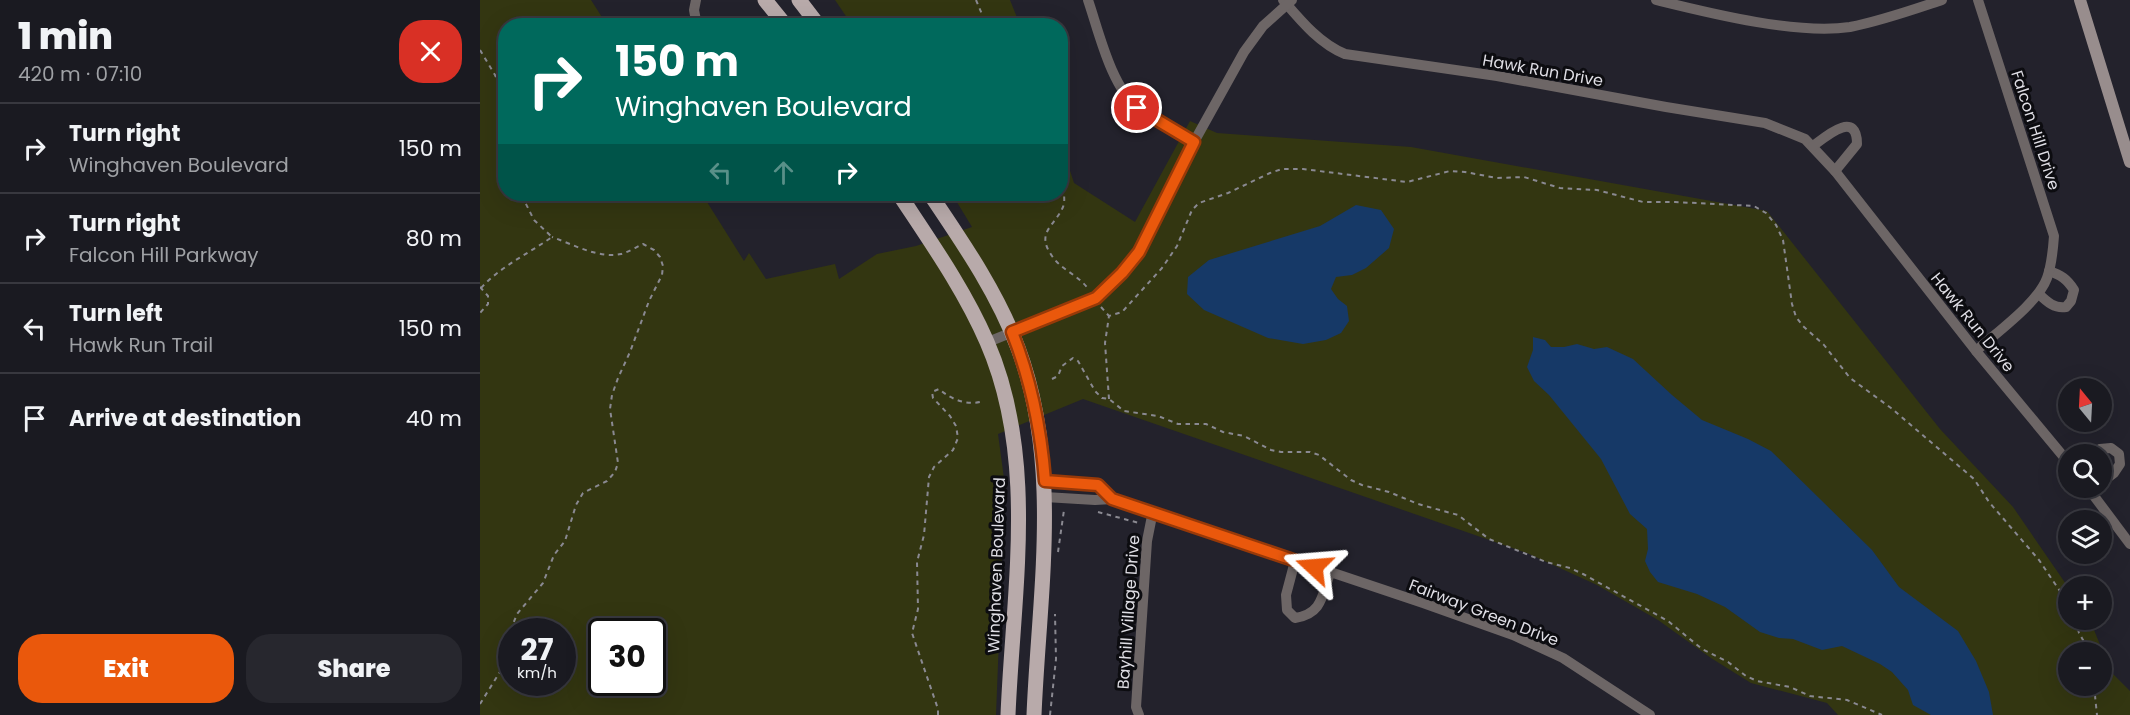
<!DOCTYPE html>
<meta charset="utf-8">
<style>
:root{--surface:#1a1a21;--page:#27272e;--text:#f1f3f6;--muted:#9fa1a5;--line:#38383f;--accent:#ea580c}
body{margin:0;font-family:Poppins,sans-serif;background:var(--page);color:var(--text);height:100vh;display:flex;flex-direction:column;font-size:22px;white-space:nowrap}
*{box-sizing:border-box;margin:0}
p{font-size:20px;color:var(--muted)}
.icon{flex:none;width:33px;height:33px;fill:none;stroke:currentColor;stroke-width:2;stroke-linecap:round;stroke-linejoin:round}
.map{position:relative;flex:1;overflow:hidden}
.sheet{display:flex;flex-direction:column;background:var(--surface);width:480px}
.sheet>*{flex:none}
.hud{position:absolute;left:18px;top:18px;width:570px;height:183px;border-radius:24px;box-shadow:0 6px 24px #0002,0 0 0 2px var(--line);background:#00695c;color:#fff;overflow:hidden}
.needle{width:39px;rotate:342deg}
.controls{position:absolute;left:1578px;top:378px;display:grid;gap:12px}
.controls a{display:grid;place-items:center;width:54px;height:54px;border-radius:50%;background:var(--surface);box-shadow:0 6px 24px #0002,0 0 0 2px var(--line);font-size:30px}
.speed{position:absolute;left:18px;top:618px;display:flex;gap:12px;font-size:30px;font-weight:700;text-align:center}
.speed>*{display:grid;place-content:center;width:78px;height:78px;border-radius:50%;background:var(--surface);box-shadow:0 6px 24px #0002,0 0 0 2px var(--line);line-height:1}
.speed small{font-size:15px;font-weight:400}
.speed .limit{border:3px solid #111;border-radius:9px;background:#fff;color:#111}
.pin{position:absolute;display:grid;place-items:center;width:51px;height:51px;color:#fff;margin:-26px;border:3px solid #fff;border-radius:50%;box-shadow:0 2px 6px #0007}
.me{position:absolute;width:66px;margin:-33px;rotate:289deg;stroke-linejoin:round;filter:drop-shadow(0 0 4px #0008)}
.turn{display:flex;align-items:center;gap:21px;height:126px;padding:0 18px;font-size:27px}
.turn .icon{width:78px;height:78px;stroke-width:2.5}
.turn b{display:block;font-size:42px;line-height:51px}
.lanes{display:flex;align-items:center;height:57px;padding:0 18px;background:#0003;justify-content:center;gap:30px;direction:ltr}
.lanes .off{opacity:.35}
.round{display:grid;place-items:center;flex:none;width:63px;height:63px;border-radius:24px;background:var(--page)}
.overview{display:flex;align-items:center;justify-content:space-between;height:102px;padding:0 18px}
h1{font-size:36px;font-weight:800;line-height:45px}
.cta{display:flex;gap:12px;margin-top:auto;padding:12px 18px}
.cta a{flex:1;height:69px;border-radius:24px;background:var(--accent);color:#fff;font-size:24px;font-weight:800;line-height:69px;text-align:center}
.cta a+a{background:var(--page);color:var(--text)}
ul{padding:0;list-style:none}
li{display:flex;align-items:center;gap:18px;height:90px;padding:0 18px;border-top:2px solid var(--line)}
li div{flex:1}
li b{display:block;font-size:22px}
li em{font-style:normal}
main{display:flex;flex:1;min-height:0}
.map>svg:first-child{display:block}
</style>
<main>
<section class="sheet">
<div class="overview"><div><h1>1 min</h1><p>420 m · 07:10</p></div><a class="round" style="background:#d93025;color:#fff"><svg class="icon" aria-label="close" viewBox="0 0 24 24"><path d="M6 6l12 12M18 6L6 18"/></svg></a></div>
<ul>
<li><svg class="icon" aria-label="right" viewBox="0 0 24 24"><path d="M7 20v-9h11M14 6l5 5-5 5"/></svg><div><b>Turn right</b><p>Winghaven Boulevard</p></div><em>150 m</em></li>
<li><svg class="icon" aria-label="right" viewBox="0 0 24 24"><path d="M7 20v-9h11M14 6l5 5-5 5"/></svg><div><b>Turn right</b><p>Falcon Hill Parkway</p></div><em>80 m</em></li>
<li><svg class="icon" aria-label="left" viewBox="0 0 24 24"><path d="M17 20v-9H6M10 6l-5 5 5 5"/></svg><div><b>Turn left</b><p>Hawk Run Trail</p></div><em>150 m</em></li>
<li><svg class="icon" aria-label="arrive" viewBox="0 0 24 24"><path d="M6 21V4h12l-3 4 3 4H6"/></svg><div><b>Arrive at destination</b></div><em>40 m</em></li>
</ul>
<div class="cta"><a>Exit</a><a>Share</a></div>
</section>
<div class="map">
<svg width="1650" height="715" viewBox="0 0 1650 715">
<rect width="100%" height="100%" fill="#23222c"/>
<!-- green -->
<g fill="#333611" fill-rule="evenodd">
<path d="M0,0H111L127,25L26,26V194H222L264,261L269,253L286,279L355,264L359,279L397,254L436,246L492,227L472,194H580L581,143L594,183L655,222L710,121L737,133L931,147L1287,211L1460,429L1533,507L1588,587V620H1610L1631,672L1650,691V715H1358L1347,703L1271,683L1231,658L1178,620L1117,585L1047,553L603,399L518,434L525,486L516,715H0ZM32,632H82V682H32ZM122,632H172V682H122ZM1588,652H1622V686H1588Z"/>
<polygon points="355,0 530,0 540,25 372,25"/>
</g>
<!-- water -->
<g fill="#163967">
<polygon points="876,205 901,210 914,229 909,248 886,268 872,275 856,277 851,289 858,299 867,306 869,321 861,333 846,340 823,344 788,338 724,310 707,294 708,277 729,260 840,226"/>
<polygon points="1053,337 1065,340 1071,347 1084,347 1097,344 1114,349 1127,347 1153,359 1192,395 1222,420 1268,439 1291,451 1392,550 1419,587 1478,631 1496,661 1509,692 1513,715 1451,715 1433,705 1428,690 1412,672 1400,664 1362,646 1342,650 1313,639 1299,638 1280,632 1245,607 1217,594 1178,582 1170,572 1165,561 1168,549 1167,529 1150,514 1121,459 1069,395 1054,381 1047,367 1053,350"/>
</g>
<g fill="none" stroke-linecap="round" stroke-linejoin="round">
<!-- path -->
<g stroke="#8a8991" stroke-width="2" stroke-dasharray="4.5 4.5" stroke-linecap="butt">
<polyline points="496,0 507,26"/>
<polyline points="0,50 15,75 26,100"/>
<path d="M580,179C583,187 586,199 583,207C575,226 555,232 572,256C581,270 599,275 609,290"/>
<polyline points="0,287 8,296 8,304 0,313"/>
<path d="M1,288C21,266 48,254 72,237L54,220L41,194"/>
<polyline points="621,307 629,316"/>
<polyline points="572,379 578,376 582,366 593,358 598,361 615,391 622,398 629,399 644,411 678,416 698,424 726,424 743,432 764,436 791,450 801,452 830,452 839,455 871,480 882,485 909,492 938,504 978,515 1009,539 1066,562 1090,568 1103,574 1188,621 1222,649 1248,662 1266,676 1277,681 1310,687 1330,696 1367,700 1402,715"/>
<polyline points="629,399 625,343 629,316 642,312 682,268 697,246 712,210 719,203 748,193 790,173 802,169 823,169 927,182 970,171 985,172 1017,178 1044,177 1080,188 1117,190 1163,202 1195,202 1274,206 1286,213 1296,225 1303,240 1312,304 1316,317 1323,326 1344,345 1370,378 1411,408 1494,479 1509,502 1559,560 1588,603"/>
<polyline points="618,512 659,523"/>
<polyline points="578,552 584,510"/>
<polyline points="1596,620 1599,633 1610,652"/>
<polyline points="1614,686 1617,715"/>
<path d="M0,704L23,667L31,629L37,614L63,583L74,555L85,541L96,505L103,493L127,481L135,472L138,463L130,409L132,395L138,378L150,352L169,301L182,275L183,266L180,257L174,250L163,244C156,247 149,252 141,254C119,259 92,244 72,237"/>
<path d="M458,715V709L432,633L438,609L437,562L444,535L449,477L454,467L473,450L478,438L476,426L470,416L453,398L452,392L459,389C472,400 487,406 504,401"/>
<polyline points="570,715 576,659 575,614"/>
</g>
<!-- street -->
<g stroke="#6d6666" stroke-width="10">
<polyline points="216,0 214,10 217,26"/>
<path d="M608,0C619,32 631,87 659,109C676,122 696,132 714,142"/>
<path d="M803,0C821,21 840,44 865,54L1017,76L1186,107L1285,123L1325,139L1355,171L1496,351L1588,462"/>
<path d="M1176,0C1229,13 1316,35 1370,27C1401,21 1432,10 1462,0"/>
<path d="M1333,146C1345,137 1377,109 1377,144L1355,171"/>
<path d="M1559,294C1567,302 1575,309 1586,307L1591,301L1594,290C1587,279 1581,275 1569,271"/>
<polyline points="508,342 616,298 642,273 659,252 714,142 764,52 783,26 812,0"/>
<path d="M1496,351C1517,332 1558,303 1567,278C1572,264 1573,250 1574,236L1498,0"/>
<polyline points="1613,454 1620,449 1631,448 1639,454 1640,464 1634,473 1622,482"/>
<polyline points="565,481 618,485 632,499"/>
<polyline points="1608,488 1650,544"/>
<polyline points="565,497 615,500 632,499 943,603 1033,635 1083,658 1170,715"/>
<path d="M815,561L806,595L807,610L815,618C842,614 842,596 850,573"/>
<polyline points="659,715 656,707 667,541 673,511"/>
</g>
<!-- secondary -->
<polyline stroke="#988d8d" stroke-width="12" points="1600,0 1650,162"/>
<!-- primary -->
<g stroke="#b8aaaa" stroke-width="15">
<polyline points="285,0 306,26"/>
<polyline points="319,0 339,26"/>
<path d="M419,194C450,241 484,289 507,342C558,459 533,591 528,715"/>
<path d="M450,194C483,243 517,292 538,348C582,466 559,593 554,715"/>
</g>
</g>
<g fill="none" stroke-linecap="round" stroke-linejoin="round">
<defs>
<path id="route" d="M657,108L714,142L659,252L642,273L616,298L532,332C551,380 561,429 565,481L618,485L632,499L834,567"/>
</defs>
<!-- route casing -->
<use href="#route" stroke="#983908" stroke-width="15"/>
<!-- route -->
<use href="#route" stroke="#ea580c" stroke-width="10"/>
</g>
<g text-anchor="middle" stroke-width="6" stroke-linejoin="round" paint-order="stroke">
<!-- street labels -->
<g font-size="16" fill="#dfdee5" stroke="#0c0c10">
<text transform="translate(1063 70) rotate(10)" y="6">Hawk Run Drive</text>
<text transform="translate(1556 130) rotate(72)" y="6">Falcon Hill Drive</text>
<text transform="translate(1493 322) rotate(51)" y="6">Hawk Run Drive</text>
<text transform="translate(516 565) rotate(-88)" y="6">Winghaven Boulevard</text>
<text transform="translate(648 612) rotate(-86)" y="6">Bayhill Village Drive</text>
<text transform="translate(1004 612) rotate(21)" y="6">Fairway Green Drive</text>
</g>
</g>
</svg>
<div class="controls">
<a><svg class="needle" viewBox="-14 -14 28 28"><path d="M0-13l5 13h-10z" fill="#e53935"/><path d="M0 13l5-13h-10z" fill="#9fa1a5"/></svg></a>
<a><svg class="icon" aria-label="search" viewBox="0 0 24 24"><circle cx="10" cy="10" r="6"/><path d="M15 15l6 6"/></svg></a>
<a><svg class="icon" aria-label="layers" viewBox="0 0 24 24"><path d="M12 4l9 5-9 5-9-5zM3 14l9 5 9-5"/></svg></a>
<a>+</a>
<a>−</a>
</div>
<div class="speed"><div>27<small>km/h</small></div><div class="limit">30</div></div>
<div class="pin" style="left:657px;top:108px;background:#d93025"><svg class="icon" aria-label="arrive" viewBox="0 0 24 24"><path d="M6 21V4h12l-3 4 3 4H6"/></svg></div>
<svg class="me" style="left:834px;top:567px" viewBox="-20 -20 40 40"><path d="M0-17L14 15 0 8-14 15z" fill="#ea580c" stroke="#fff" stroke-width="4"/></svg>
<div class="hud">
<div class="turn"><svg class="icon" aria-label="right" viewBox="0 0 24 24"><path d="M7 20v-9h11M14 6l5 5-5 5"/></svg><div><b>150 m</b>Winghaven Boulevard</div></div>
<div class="lanes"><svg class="icon off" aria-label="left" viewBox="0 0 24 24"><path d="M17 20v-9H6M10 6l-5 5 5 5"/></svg><svg class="icon off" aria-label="ahead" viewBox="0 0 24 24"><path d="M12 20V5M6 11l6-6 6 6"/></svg><svg class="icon" aria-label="right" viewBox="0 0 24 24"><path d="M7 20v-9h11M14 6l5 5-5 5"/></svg></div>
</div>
</div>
</main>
